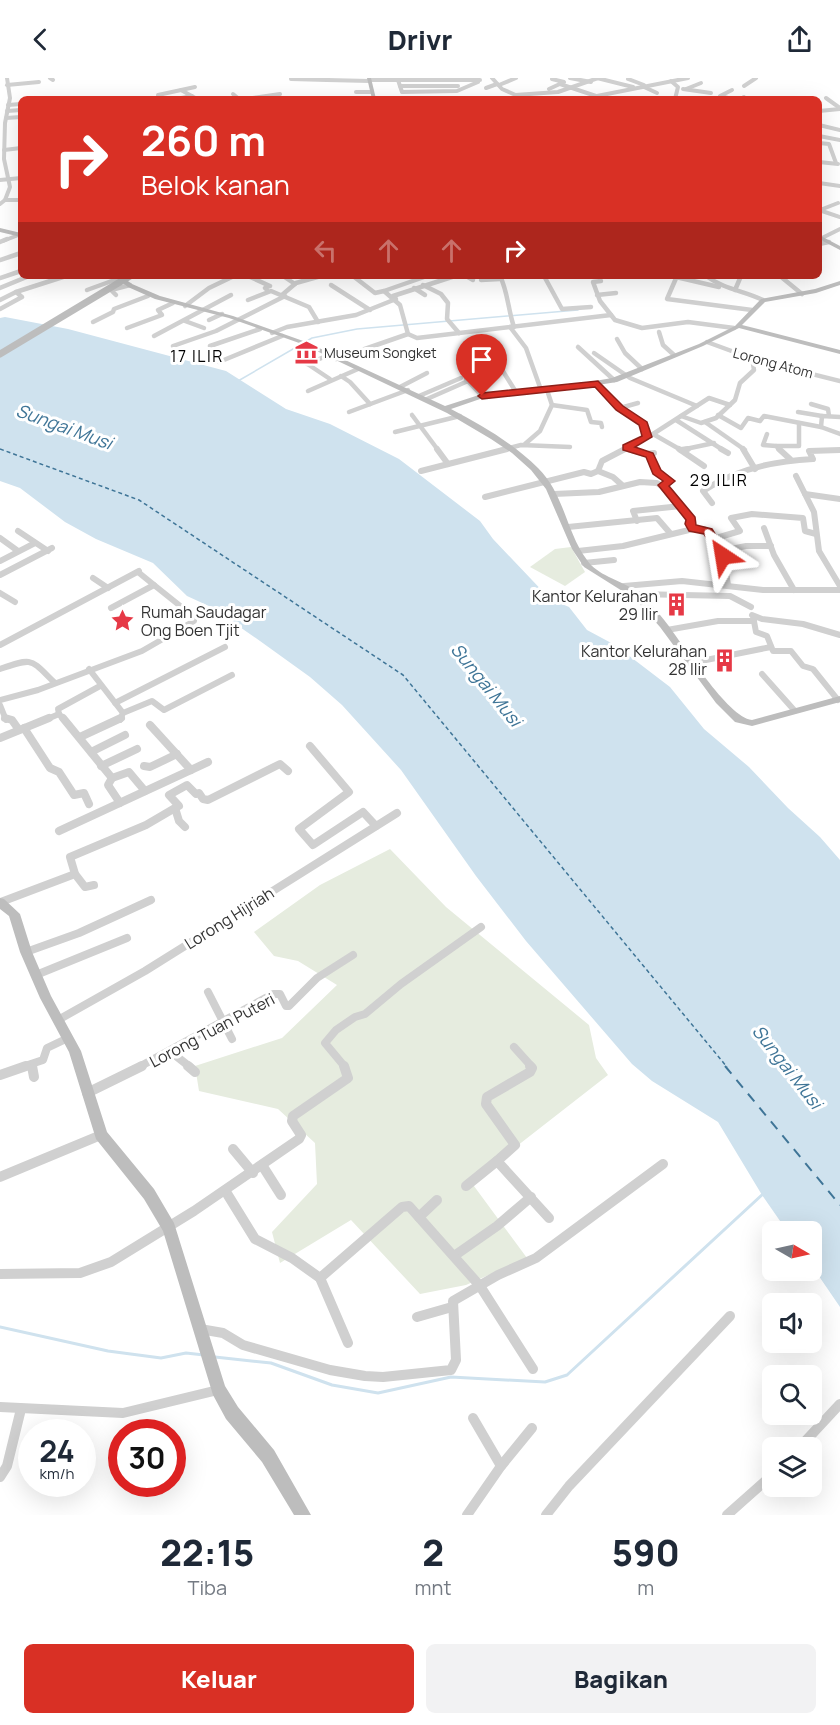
<!DOCTYPE html>
<html lang="id">
<style>
:root{--surface:#fff;--page:#f2f2f3;--text:#1f2937;--muted:#747a83;--accent:#d93025}
body{margin:0;font-family:Manrope,sans-serif;background:var(--page);color:var(--text);height:100vh;display:flex;flex-direction:column;font-size:22px;white-space:nowrap}
*{box-sizing:border-box;margin:0}
p{font-size:20px;color:var(--muted)}
.icon{flex:none;width:33px;height:33px;fill:none;stroke:currentColor;stroke-width:2;stroke-linecap:round;stroke-linejoin:round}
.map{position:relative;height:1437px;overflow:hidden}
.drawer{display:flex;flex-direction:column;background:var(--surface);flex:1}
.drawer>*{flex:none}
.hud{position:absolute;left:18px;top:18px;width:804px;height:183px;border-radius:9px;box-shadow:0 6px 24px #0002;background:#d93025;color:#fff;overflow:hidden}
.needle{width:39px;rotate:99deg}
.fabs{position:absolute;left:762px;top:1143px;display:grid;gap:12px}
.fabs a{display:grid;place-items:center;width:60px;height:60px;border-radius:9px;background:var(--surface);box-shadow:0 6px 24px #0002;font-size:30px}
.speed{position:absolute;left:18px;top:1341px;display:flex;gap:12px;font-size:30px;font-weight:700;text-align:center}
.speed>*{display:grid;place-content:center;width:78px;height:78px;border-radius:50%;background:var(--surface);box-shadow:0 6px 24px #0002;line-height:1}
.speed small{font-size:15px;font-weight:400}
.speed .limit{border:9px solid #d22;background:#fff;color:#111}
.pin{position:absolute;display:grid;place-items:center;width:51px;height:51px;color:#fff;margin:-62px -26px;border-radius:50% 50% 50% 0;rotate:-45deg;box-shadow:0 0 6px #0007}
.pin .icon{rotate:45deg}
.me{position:absolute;width:66px;margin:-33px;rotate:327deg;stroke-linejoin:round;filter:drop-shadow(0 0 4px #0008)}
.turn{display:flex;align-items:center;gap:21px;height:126px;padding:0 24px;font-size:27px}
.turn .icon{width:78px;height:78px;stroke-width:2.5}
.turn b{display:block;font-size:42px;line-height:51px}
.lanes{display:flex;align-items:center;height:57px;padding:0 24px;background:#0003;justify-content:center;gap:30px;direction:ltr}
.lanes .off{opacity:.35}
.eta{display:flex;justify-content:space-evenly;align-items:center;height:102px;text-align:center}
.eta b{font-size:36px;font-weight:800;line-height:42px}
.button{display:flex;gap:12px;margin-top:auto;padding:12px 24px}
.button a{flex:1;height:69px;border-radius:9px;background:var(--accent);color:#fff;font-size:24px;font-weight:800;line-height:69px;text-align:center}
.button a+a{background:var(--page);color:var(--text)}
header{display:flex;justify-content:space-between;align-items:center;height:78px;padding:0 24px;background:var(--surface);font-size:27px;font-weight:800}
.map>svg:first-child{display:block}
</style>
<header><svg class="icon" aria-label="back" viewBox="0 0 24 24"><path d="M15 5l-7 7 7 7"/></svg>Drivr<svg class="icon" aria-label="share" viewBox="0 0 24 24"><path d="M12 15V3M7 8l5-5 5 5M5 13v7h14v-7"/></svg></header>
<div class="map">
<svg width="840" height="1437" viewBox="0 0 840 1437">
<rect width="100%" height="100%" fill="#fff"/>
<!-- green -->
<g fill="#e6ecdf">
<polygon points="571,469 585,494 565,508 530,489 555,471"/>
<polygon points="390,771 446,829 589,947 596,980 608,997 471,1104 527,1180 466,1207 420,1216 351,1142 280,1185 272,1154 317,1106 315,1065 278,1031 199,1013 195,988 282,960 337,907 298,883 274,878 254,854 320,807"/>
</g>
<!-- water -->
<polygon fill="#cfe2ee" points="5,239 68,251 226,293 286,331 330,346 399,381 480,443 493,461 550,521 569,529 587,552 615,567 670,609 704,651 749,689 788,730 820,759 840,782 840,1229 812,1188 812,1154 787,1153 762,1117 718,1044 652,1003 632,986 526,863 476,798 401,692 342,627 310,599 260,563 211,529 187,518 153,485 96,461 65,444 20,410 0,403 0,240"/>
<g fill="none" stroke-linecap="round" stroke-linejoin="round">
<!-- stream-far1 -->
<polyline stroke="#cfe2ee" stroke-width="1.5" points="238,303 312,260 357,251 578,232"/>
<!-- stream -->
<g stroke="#cfe2ee" stroke-width="3">
<polyline points="0,1249 108,1273 161,1280 186,1275 204,1277"/>
<polyline points="215,1279 271,1285 332,1307 378,1315 451,1299 545,1304 567,1297 764,1115"/>
</g>
<!-- ferry-far1 -->
<polyline stroke="#3f7597" stroke-width="1.5" stroke-dasharray="4 3" stroke-linecap="butt" points="0,371 139,422 403,597 727,989"/>
<!-- ferry -->
<polyline stroke="#3f7597" stroke-width="2" stroke-dasharray="10 8" stroke-linecap="butt" points="725,988 840,1127"/>
<!-- street-far4 -->
<g stroke="#d0d0d0" stroke-width="4">
<polyline points="50,0 53,2"/>
<polyline points="492,0 502,11 520,19"/>
<polyline points="570,0 591,4"/>
<polyline points="597,0 633,9"/>
<polyline points="291,1 327,2 328,0"/>
<polyline points="628,1 644,7"/>
<polyline points="327,2 370,3"/>
<polyline points="369,2 480,2"/>
<polyline points="398,2 402,14 457,13 478,4"/>
<polyline points="671,3 678,9 675,21"/>
<polyline points="560,6 599,19"/>
<polyline points="7,7 39,4"/>
<polyline points="499,7 516,0"/>
<polyline points="400,8 458,8"/>
<polyline points="642,8 657,15"/>
<polyline points="744,8 756,0"/>
<polyline points="486,10 497,6"/>
<polyline points="549,11 564,4 552,1"/>
<polyline points="683,11 711,15"/>
<polyline points="686,11 701,5"/>
<polyline points="181,12 197,21"/>
<polyline points="732,12 720,18 732,21"/>
<polyline points="356,14 372,14"/>
<polyline points="233,16 239,21"/>
<polyline points="515,17 558,14 598,0"/>
<polyline points="597,18 688,0"/>
<polyline points="826,20 840,30"/>
<polyline points="165,21 158,17 195,9"/>
<polyline points="176,21 192,18"/>
<polyline points="245,21 280,16"/>
<polyline points="397,21 413,21"/>
<polyline points="741,21 744,19"/>
<polyline points="8,27 21,26"/>
<polyline points="7,33 21,32"/>
<polyline points="819,33 840,31"/>
<polyline points="6,40 21,39"/>
<polyline points="819,47 840,52"/>
<polyline points="819,58 840,62"/>
<polyline points="819,65 829,66 836,85"/>
<polyline points="4,72 21,70"/>
<polyline points="819,84 838,86"/>
<polyline points="0,102 21,100"/>
<polyline points="819,105 840,108"/>
<polyline points="5,122 10,109 4,81 5,45 10,20 7,0"/>
<polyline points="0,126 5,122 21,122"/>
<polyline points="819,132 840,139"/>
<polyline points="820,132 838,125"/>
<polyline points="822,160 840,151"/>
<polyline points="3,163 21,156"/>
</g>
<!-- street-far3 -->
<g stroke="#d0d0d0" stroke-width="4.5">
<polyline points="0,164 7,161"/>
<polyline points="819,166 829,164"/>
<polyline points="0,182 21,175"/>
<polyline points="248,198 270,208 265,210 267,212"/>
<polyline points="283,198 295,206"/>
<polyline points="353,198 375,215 384,213"/>
<polyline points="466,198 473,202"/>
<path d="M500,198C508,214 508,232 514,249"/>
<polyline points="544,198 562,231 591,229"/>
<polyline points="677,198 667,221 752,232"/>
<path d="M706,198C726,212 742,212 763,222"/>
<polyline points="780,198 802,216"/>
<polyline points="676,199 719,209"/>
<polyline points="0,200 21,193"/>
<polyline points="481,202 500,201"/>
<polyline points="601,203 593,204 600,223 615,242 642,250 688,244 734,250"/>
<polyline points="331,207 370,232"/>
<polyline points="423,207 441,216 448,225 447,241 459,255"/>
<polyline points="0,210 29,198"/>
<polyline points="414,210 425,217"/>
<polyline points="87,212 120,200"/>
<polyline points="735,212 741,198"/>
<polyline points="116,217 111,212 130,207"/>
<polyline points="282,217 296,205 321,198"/>
<polyline points="597,217 616,215"/>
<polyline points="393,218 455,198"/>
<polyline points="0,222 16,214"/>
<polyline points="248,222 271,213 309,229 318,244"/>
<polyline points="185,228 209,210 234,198"/>
<polyline points="0,231 22,219 16,214 66,198"/>
<polyline points="209,242 222,236"/>
<polyline points="185,243 204,250"/>
<polyline points="93,244 113,234 114,231 148,218"/>
<polyline points="510,249 526,270 541,312"/>
<polyline points="127,250 162,237 158,232 173,225"/>
<polyline points="659,254 663,267 674,277"/>
<polyline points="272,255 287,249 356,237 396,221"/>
<polyline points="408,256 400,227 384,213 427,198"/>
<polyline points="154,258 231,217"/>
<polyline points="617,261 625,275 642,291"/>
<polyline points="707,264 756,282 840,303"/>
<polyline points="173,268 216,253 285,218"/>
<polyline points="210,268 260,251"/>
<polyline points="578,269 614,302"/>
<polyline points="594,275 630,300 697,328"/>
<polyline points="300,281 330,301"/>
<polyline points="336,281 408,256 417,260 611,237"/>
<polyline points="219,284 282,258"/>
<polyline points="307,286 329,277"/>
<polyline points="501,290 516,314"/>
<polyline points="341,298 350,304 370,326"/>
<polyline points="466,301 482,318"/>
<polyline points="598,306 620,330 641,344 648,359"/>
<polyline points="400,309 427,295"/>
<polyline points="308,313 358,291"/>
<polyline points="419,318 461,300"/>
<polyline points="427,321 468,303"/>
<polyline points="811,326 828,331 829,338"/>
<polyline points="552,327 587,332 591,344 601,345 602,349"/>
<polyline points="620,330 638,325"/>
<polyline points="349,334 408,312"/>
<polyline points="798,334 822,338"/>
<polyline points="412,337 438,372"/>
<polyline points="718,337 741,350 748,340 760,343 764,338 821,349 822,338 840,339"/>
<polyline points="681,338 701,345 716,340 735,322 740,305 754,292 753,286 756,282"/>
<polyline points="676,342 723,372"/>
<polyline points="705,344 745,372"/>
<polyline points="821,349 840,356"/>
<polyline points="395,354 460,338"/>
<polyline points="653,356 681,372"/>
<polyline points="767,356 763,367 776,368 780,372"/>
<polyline points="525,366 540,353 552,327 547,312"/>
<polyline points="776,368 799,368 799,345"/>
<polyline points="626,370 633,372"/>
<polyline points="501,372 521,367 570,369"/>
<polyline points="623,372 653,356 709,320 730,327"/>
<polyline points="681,372 714,365"/>
<polyline points="838,372 840,372"/>
</g>
<!-- street-far2 -->
<g stroke="#d0d0d0" stroke-width="6">
<polyline points="437,371 448,386"/>
<polyline points="628,371 645,376 654,375"/>
<polyline points="679,371 704,388"/>
<polyline points="721,371 728,375"/>
<polyline points="743,371 755,391"/>
<polyline points="779,371 790,381"/>
<polyline points="681,372 688,371"/>
<polyline points="650,377 656,394 670,404 663,407"/>
<polyline points="421,393 507,371"/>
<polyline points="598,393 602,383 625,371"/>
<polyline points="796,398 805,416 840,421"/>
<path d="M554,416L599,414L640,404L657,405L671,414L692,441L690,446L693,451H704C721,465 725,485 728,507"/>
<polyline points="805,416 814,434 819,473 840,508"/>
<polyline points="485,419 584,394 591,396 598,393 613,399 622,407"/>
<path d="M712,425L703,413C735,391 775,383 813,381L809,373L840,372"/>
<polyline points="637,443 633,433 681,428"/>
<polyline points="568,449 657,440 670,455"/>
<polyline points="764,450 774,477 794,512"/>
<polyline points="18,453 48,473"/>
<polyline points="0,460 18,473"/>
<polyline points="713,461 740,453 731,440 752,436 803,440 805,453 816,456"/>
<polyline points="578,473 623,468 693,451"/>
<polyline points="721,473 746,468 771,468"/>
<polyline points="0,483 35,465"/>
<polyline points="584,485 614,482"/>
<polyline points="0,497 52,470"/>
<polyline points="93,500 108,510"/>
<polyline points="624,508 682,503 763,512 840,512"/>
<polyline points="0,515 15,524"/>
<polyline points="635,516 730,518 751,529"/>
<polyline points="111,530 154,507 138,494"/>
<polyline points="752,537 762,541 803,546 840,557"/>
<polyline points="753,538 756,554 767,558 773,573 791,573 803,588 813,591 838,622"/>
<polyline points="667,552 718,543 754,543"/>
<polyline points="0,567 139,493"/>
<polyline points="691,585 771,569"/>
<path d="M0,591C34,579 30,581 55,605"/>
<polyline points="89,591 123,635"/>
<polyline points="762,596 794,632"/>
<polyline points="0,622 38,612 142,573 194,543 194,539 154,507"/>
<polyline points="115,625 225,569"/>
<polyline points="0,627 6,642"/>
<polyline points="59,636 64,642"/>
<polyline points="59,636 58,631 100,608"/>
<polyline points="45,642 59,636"/>
<polyline points="120,642 123,635 152,623 164,632 232,597"/>
</g>
<!-- street-far1 -->
<g stroke="#d0d0d0" stroke-width="8">
<polyline points="5,640 12,642 19,652"/>
<polyline points="63,640 112,700 129,694 145,713"/>
<polyline points="150,647 191,692"/>
<polyline points="24,650 50,690 59,694 74,717 84,715 89,726"/>
<polyline points="80,659 121,640"/>
<polyline points="0,660 49,640"/>
<polyline points="310,668 349,714 299,751 313,767 363,734 376,748"/>
<polyline points="91,674 125,657"/>
<polyline points="101,688 137,671"/>
<polyline points="144,688 150,689 177,676"/>
<polyline points="112,700 108,707 120,725"/>
<polyline points="185,749 179,743 175,730 179,728 169,717 187,707 196,716 199,715 203,721 208,722 280,686 288,693"/>
<polyline points="59,753 208,684"/>
<polyline points="94,807 85,809 75,796 70,779 146,747 175,730"/>
<polyline points="1,824 75,796"/>
<polyline points="26,874 79,855 151,822"/>
<polyline points="36,897 127,860"/>
<polyline points="208,914 232,961"/>
<polyline points="58,942 145,893 397,735"/>
<polyline points="514,969 532,989"/>
<polyline points="171,974 190,989"/>
<polyline points="32,986 33,989"/>
<polyline points="22,989 43,982 47,970 68,960"/>
<polyline points="139,989 273,916 280,916 286,928 289,928 317,900 353,877"/>
<polyline points="345,989 325,965 336,952 355,939 365,936 401,906 481,849"/>
</g>
<!-- street -->
<g stroke="#d0d0d0" stroke-width="10">
<polyline points="32,988 34,999"/>
<polyline points="188,988 195,994"/>
<polyline points="0,997 26,988"/>
<polyline points="87,1015 142,988"/>
<polyline points="233,1071 253,1095"/>
<polyline points="497,1083 515,1067 486,1026 487,1019 530,994 532,990 530,988"/>
<polyline points="262,1087 281,1117"/>
<polyline points="0,1099 101,1057"/>
<polyline points="466,1108 497,1083 549,1140"/>
<polyline points="226,1114 255,1161 292,1180 320,1200 348,1265"/>
<polyline points="419,1139 437,1122"/>
<polyline points="454,1178 497,1148 531,1119"/>
<polyline points="0,1196 80,1195 111,1184 194,1133 299,1061 301,1057 292,1043 293,1038 348,1000 344,988"/>
<polyline points="320,1200 402,1129 409,1128 480,1208 533,1291"/>
<polyline points="417,1239 452,1229"/>
<polyline points="200,1251 223,1255 243,1267 330,1292 365,1298 383,1299 451,1292 456,1282 453,1223 498,1197 536,1180 663,1086"/>
<polyline points="0,1329 123,1335 218,1312"/>
<polyline points="473,1340 501,1388"/>
<polyline points="799,1370 840,1326"/>
<polyline points="0,1399 7,1388 21,1331"/>
<polyline points="467,1437 501,1388 532,1350"/>
<polyline points="546,1437 569,1408 730,1238"/>
<polyline points="727,1437 772,1397"/>
</g>
<!-- secondary -->
<g fill="#bdbdbd" fill-rule="evenodd">
<polygon points="367,0 371,0 376,21 372,21"/>
<polygon points="0,150 21,155 21,159 0,154"/>
<polygon points="819,157 840,168 840,172 819,161"/>
<path d="M114,198H121L132,206L160,218L233,238L306,264L445,328L482,316L572,307L612,300L699,266L735,248L761,221L815,211L840,203V207L816,215L765,224L742,247L840,272V276L739,250L703,268L617,304L572,311L483,320L451,331C481,347 513,365 538,390C565,417 566,454 587,482C597,497 619,502 633,511C647,520 658,534 668,547C684,568 727,639 752,642L840,618V624L752,648L735,644L716,625L660,549L635,521L584,489L572,471L546,411L531,392L512,375L491,361L447,335L302,266L229,240L155,221L128,209Z"/>
<polygon points="0,820 4,821 20,836 32,874 51,918 81,973 107,1054 154,1111 174,1145 225,1308 238,1329 274,1372 311,1437 294,1437 262,1384 226,1341 213,1317 163,1153 144,1121 96,1061 69,974 40,920 20,874 9,838 0,831"/>
</g>
<!-- secondary-bridge -->
<polyline stroke="#bdbdbd" stroke-width="7" points="0,276 130,198"/>
</g>
<!-- route -->
<polygon fill="#d93025" stroke="#8d1f18" stroke-width="1.5" points="598,303 623,328 647,344 652,359 635,369 653,375 661,392 675,403 669,408 695,439 696,447 712,451 729,478 727,480 719,480 704,456 689,453 685,446 686,442 658,407 663,403 653,396 646,379 623,372 623,367 642,358 639,347 616,332 595,309 482,321 478,318 482,315"/>
<!-- icons -->
<defs>
<symbol id="museum-bare" viewBox="-9 -9 18 18"><path d="M0-6L6-3V-2H-6V-3ZM-5-1h2V3h-2ZM-1-1h2V3h-2ZM3-1h2V3H3ZM-6 4H6V6H-6Z" fill="#e63946" stroke="#fff" stroke-width="2.5" paint-order="stroke"/></symbol>
<symbol id="building-bare" viewBox="-9 -9 18 18"><path d="M-4-6H4V6H1V3H-1V6H-4ZM-2.5-4.3h1.7v1.8h-1.7ZM.8-4.3h1.7v1.8H.8ZM-2.5-1h1.7V.8h-1.7ZM.8-1h1.7V.8H.8Z" fill="#e63946" stroke="#fff" stroke-width="2.5" paint-order="stroke"/></symbol>
<symbol id="sight-bare" viewBox="-9 -9 18 18"><path d="M0-6L1.8-2.2L6-1.7L2.9 1.2L3.7 5.4L0 3.3L-3.7 5.4L-2.9 1.2L-6-1.7L-1.8-2.2Z" fill="#e63946" stroke="#fff" stroke-width="2.5" paint-order="stroke"/></symbol>
</defs>
<g fill-rule="evenodd">
<use href="#museum-bare" x="290" y="258" width="33" height="33"/>
<use href="#building-bare" x="660" y="510" width="33" height="33"/>
<use href="#sight-bare" x="106" y="526" width="33" height="33"/>
<use href="#building-bare" x="708" y="566" width="33" height="33"/>
</g>
<g text-anchor="middle" stroke-width="6" stroke-linejoin="round" paint-order="stroke">
<!-- far-poi labels -->
<g font-size="14" fill="#333" stroke="#fff" text-anchor="start">
<text x="324" y="280">Museum Songket</text>
</g>
<!-- far-street labels -->
<g font-size="14" fill="#333" stroke="#fff">
<text transform="translate(773 285) rotate(15)" y="5">Lorong Atom</text>
</g>
<!-- far-quarter labels -->
<g font-size="16" letter-spacing="1.5" fill="#000" stroke="#fff">
<text x="197" y="284">17 ILIR</text>
<text x="719" y="408">29 ILIR</text>
</g>
<!-- poi labels -->
<g font-size="16" fill="#333" stroke="#fff" text-anchor="end">
<text x="658" y="524">Kantor Kelurahan<tspan x="658" dy="18">29 Ilir</tspan></text>
<text x="141" y="540" text-anchor="start">Rumah Saudagar<tspan x="141" dy="18">Ong Boen Tjit</tspan></text>
<text x="707" y="579">Kantor Kelurahan<tspan x="707" dy="18">28 Ilir</tspan></text>
</g>
<!-- street labels -->
<g font-size="16" fill="#333" stroke="#fff">
<text transform="translate(229 840) rotate(-32)" y="6">Lorong Hijriah</text>
<text transform="translate(212 952) rotate(-28)" y="6">Lorong Tuan Puteri</text>
</g>
<!-- water labels -->
<g font-size="18" font-style="italic" fill="#3f7597" stroke="#fff">
<text transform="translate(64 349) rotate(20)" y="6">Sungai Musi</text>
<text transform="translate(486 607) rotate(51)" y="6">Sungai Musi</text>
<text transform="translate(787 989) rotate(52)" y="6">Sungai Musi</text>
</g>
</g>
</svg>
<div class="fabs">
<a><svg class="needle" viewBox="-14 -14 28 28"><path d="M0-13l5 13h-10z" fill="#e53935"/><path d="M0 13l5-13h-10z" fill="#747a83"/></svg></a>
<a><svg class="icon" aria-label="sound" viewBox="0 0 24 24"><path d="M4 9h4l5-4v14l-5-4H4zM17 9q2 3 0 6"/></svg></a>
<a><svg class="icon" aria-label="search" viewBox="0 0 24 24"><circle cx="10" cy="10" r="6"/><path d="M15 15l6 6"/></svg></a>
<a><svg class="icon" aria-label="layers" viewBox="0 0 24 24"><path d="M12 4l9 5-9 5-9-5zM3 14l9 5 9-5"/></svg></a>
</div>
<div class="speed"><div>24<small>km/h</small></div><div class="limit">30</div></div>
<div class="pin" style="left:482px;top:318px;background:#d93025"><svg class="icon" aria-label="arrive" viewBox="0 0 24 24"><path d="M6 21V4h12l-3 4 3 4H6"/></svg></div>
<svg class="me" style="left:723px;top:478px" viewBox="-20 -20 40 40"><path d="M0-17L14 15 0 8-14 15z" fill="#d93025" stroke="#fff" stroke-width="4"/></svg>
<div class="hud">
<div class="turn"><svg class="icon" aria-label="right" viewBox="0 0 24 24"><path d="M7 20v-9h11M14 6l5 5-5 5"/></svg><div><b>260 m</b>Belok kanan</div></div>
<div class="lanes"><svg class="icon off" aria-label="left" viewBox="0 0 24 24"><path d="M17 20v-9H6M10 6l-5 5 5 5"/></svg><svg class="icon off" aria-label="ahead" viewBox="0 0 24 24"><path d="M12 20V5M6 11l6-6 6 6"/></svg><svg class="icon off" aria-label="ahead" viewBox="0 0 24 24"><path d="M12 20V5M6 11l6-6 6 6"/></svg><svg class="icon" aria-label="right" viewBox="0 0 24 24"><path d="M7 20v-9h11M14 6l5 5-5 5"/></svg></div>
</div>
</div>
<section class="drawer">
<div class="eta">
<div><b>22:15</b><p>Tiba</p></div>
<div><b>2</b><p>mnt</p></div>
<div><b>590</b><p>m</p></div>
</div>
<div class="button"><a>Keluar</a><a>Bagikan</a></div>
</section>
